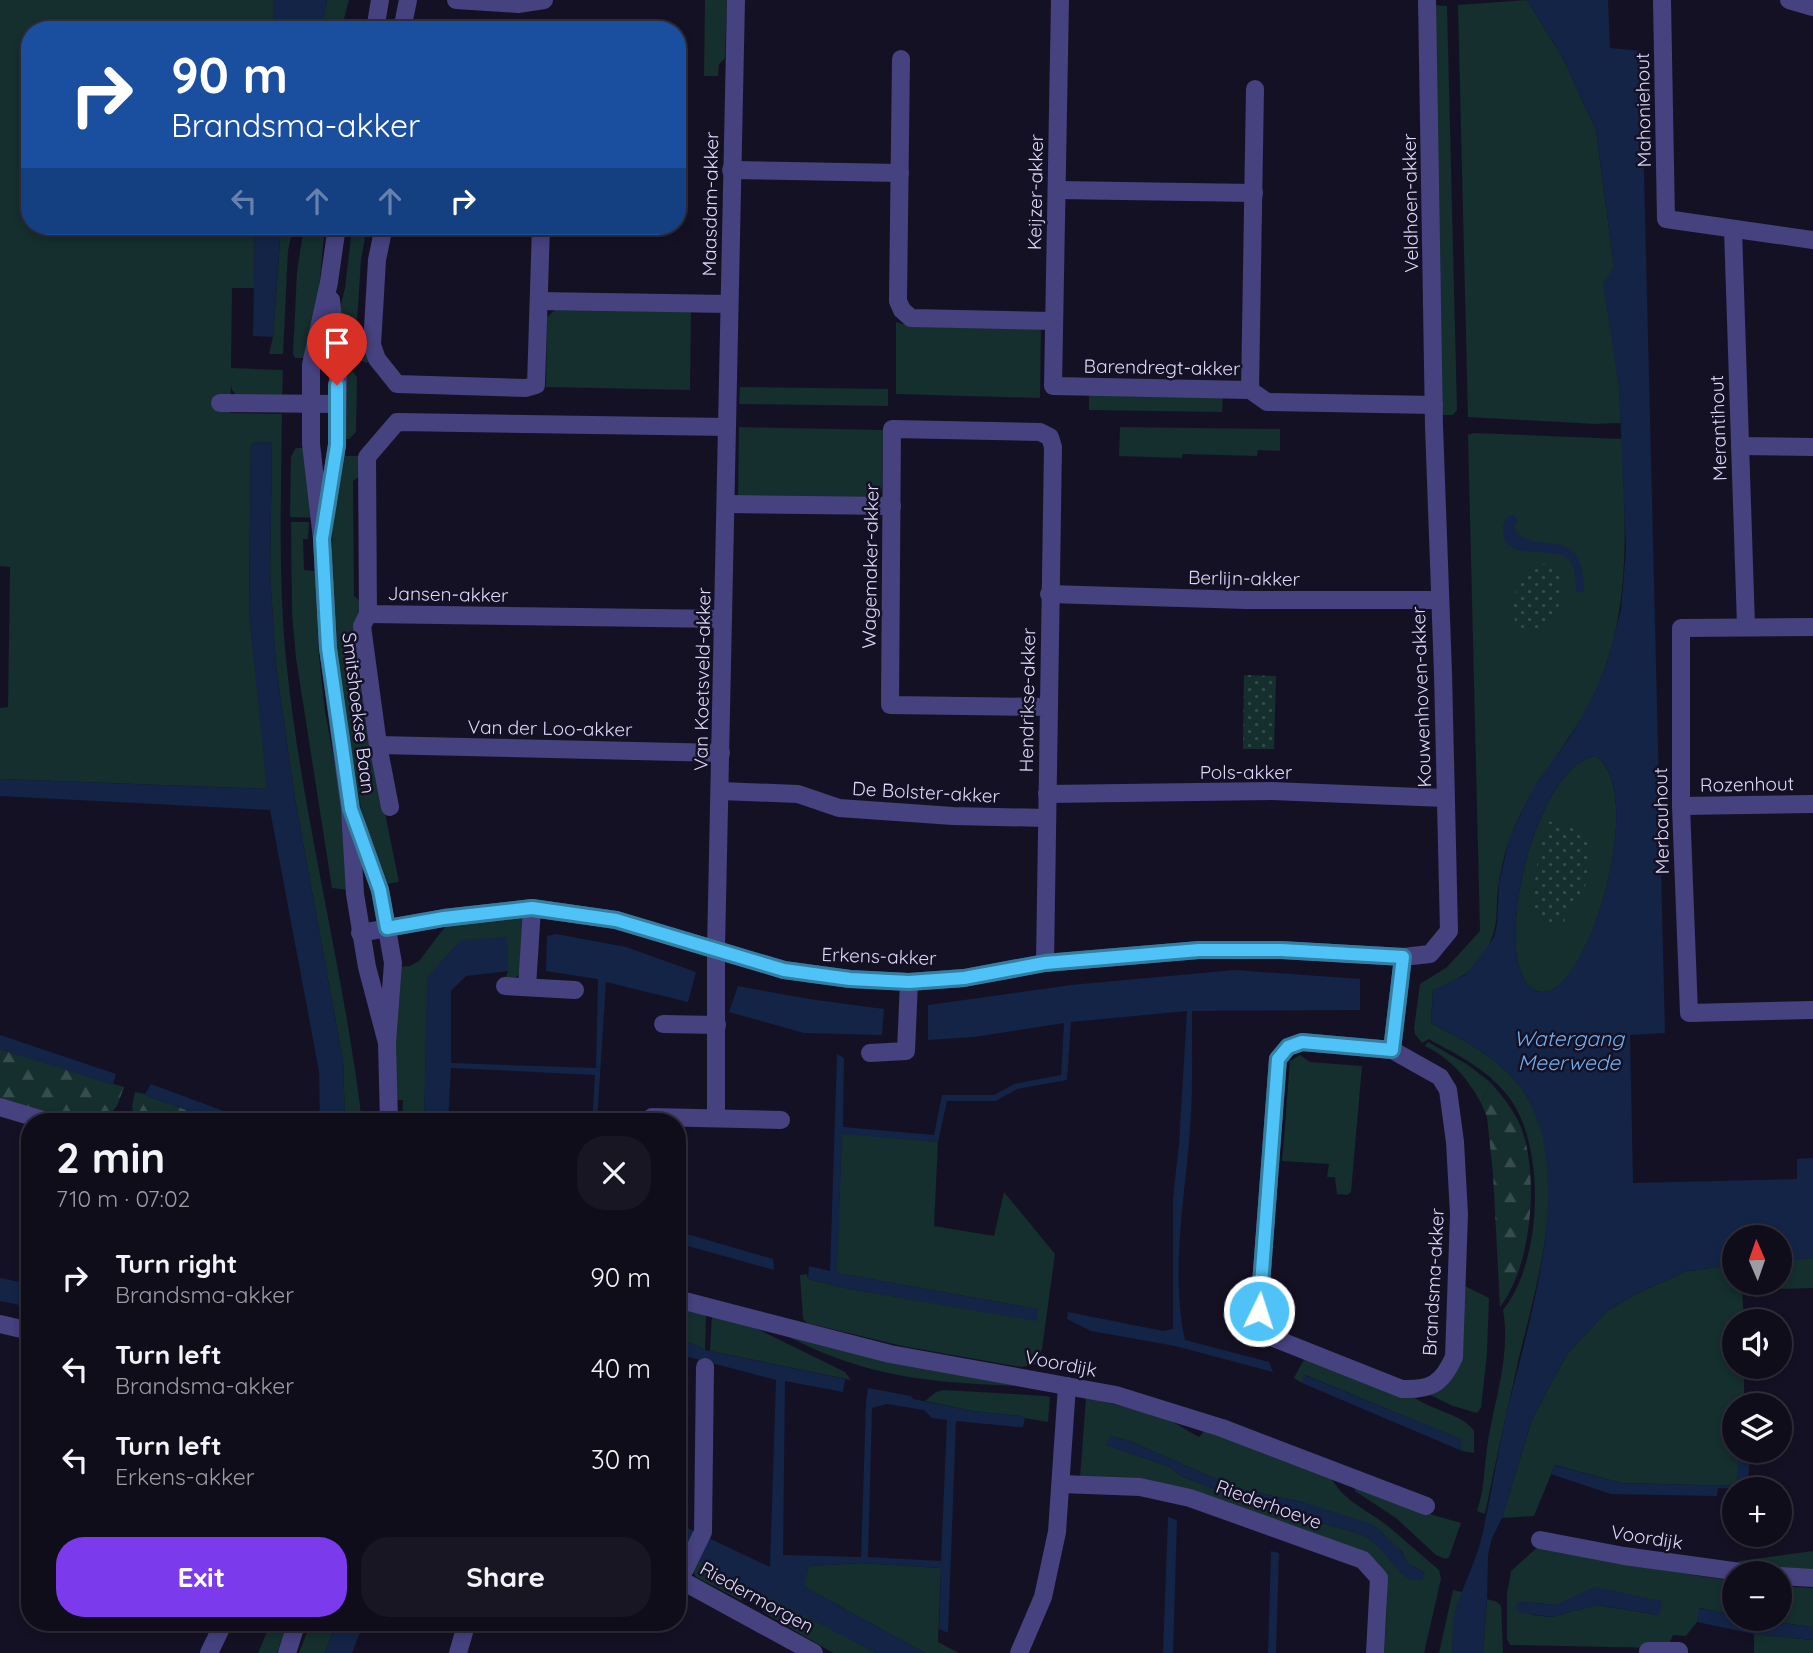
<!DOCTYPE html>
<meta charset="utf-8">
<style>
:root{--surface:#100d1b;--page:#191624;--text:#f1f3f6;--muted:#9c9ca3;--line:#302d3a;--accent:#7c3aed}
body{margin:0;font-family:Quicksand,sans-serif;background:var(--page);color:var(--text);height:100vh;display:flex;flex-direction:column;font-size:26px;white-space:nowrap}
*{box-sizing:border-box;margin:0}
p{font-size:23px;color:var(--muted)}
.icon{flex:none;width:38px;height:38px;fill:none;stroke:currentColor;stroke-width:2;stroke-linecap:round;stroke-linejoin:round}
.map{position:relative;flex:1;overflow:hidden}
.side{position:absolute;left:21px;top:1113px;width:665px;height:518px;display:flex;flex-direction:column;background:var(--surface);border-radius:28px;box-shadow:0 4px 10px #0003,0 0 0 2px var(--line)}
.side>*{flex:none}
.top-card{position:absolute;left:21px;top:21px;width:665px;height:214px;border-radius:28px;box-shadow:0 4px 10px #0003,0 0 0 2px var(--line);background:#1a4fa0;color:#fff;overflow:hidden}
.needle{width:46px;rotate:358deg}
.buttons{position:absolute;left:1722px;top:1225px;display:grid;gap:14px}
.buttons a{display:grid;place-items:center;width:70px;height:70px;border-radius:50%;background:var(--surface);box-shadow:0 4px 10px #0003,0 0 0 2px var(--line);font-size:35px}
.pin{position:absolute;display:grid;place-items:center;width:60px;height:60px;color:#fff;margin:-72px -30px;border-radius:50% 50% 50% 0;rotate:-45deg;box-shadow:0 0 7px #0007}
.pin .icon{rotate:45deg}
.me{position:absolute;width:77px;margin:-38px;rotate:4deg;stroke-linejoin:round;filter:drop-shadow(0 0 5px #0008)}
.turn{display:flex;align-items:center;gap:24px;height:147px;padding:0 35px;font-size:32px}
.turn .icon{width:91px;height:91px;stroke-width:2.5}
.turn b{display:block;font-size:49px;line-height:60px}
.lanes{display:flex;align-items:center;height:66px;padding:0 35px;background:#0003;justify-content:center;gap:35px;direction:ltr}
.lanes .off{opacity:.35}
.round{display:grid;place-items:center;flex:none;width:74px;height:74px;border-radius:28px;background:var(--page)}
.headline{display:flex;align-items:center;justify-content:space-between;height:119px;padding:0 35px}
h1{font-size:42px;font-weight:700;line-height:52px}
.cta{display:flex;gap:14px;margin-top:auto;padding:14px 35px}
.cta a{flex:1;height:80px;border-radius:28px;background:var(--accent);color:#fff;font-size:28px;font-weight:700;line-height:80px;text-align:center}
.cta a+a{background:var(--page);color:var(--text)}
ul{padding:0;list-style:none}
li{display:flex;align-items:center;gap:21px;height:91px;padding:0 35px}
li div{flex:1}
li b{display:block;font-size:26px}
li em{font-style:normal}
.map>svg:first-child{display:block}
</style>
<div class="map">
<svg width="1813" height="1653" viewBox="0 0 1813 1653">
<defs>
<pattern id="forest-firs" width="22" height="20" patternUnits="userSpaceOnUse" patternTransform="scale(1.75)"><rect width="22" height="20" fill="#152e2e"/><path d="M5 1l3.5 6h-7zM16 11l3.5 6h-7z" fill="#374c4d"/></pattern>
<pattern id="park-dots" width="8" height="8" patternUnits="userSpaceOnUse" patternTransform="scale(1.75)"><rect width="8" height="8" fill="#152e2e"/><path d="M2 2h.1M6 6h.1" fill="none" stroke="#374c4d" stroke-width="1.8" stroke-linecap="round"/></pattern>
</defs>
<rect width="100%" height="100%" fill="#151124"/>
<!-- grass -->
<g fill="#152e2e" fill-rule="evenodd">
<path d="M0,0H273V30H30V226H255L254,288H232L231,368L283,370L282,396H237L232,390L231,385L230,413L282,414C281,499 278,584 287,668C303,821 344,969 362,1122H345L343,1061L295,799L276,666L270,574L272,442L251,443L249,611L268,789L0,779V708L8,707L10,567L0,566Z"/>
<polygon points="327,0 349,0 341,30 321,30"/>
<polygon points="705,0 727,0 725,58 719,64 718,76 704,76"/>
<polygon points="1527,0 1562,56 1596,130 1614,267 1612,335 1619,386 1621,423 1595,424 1468,417 1458,5"/>
<polygon points="1433,5 1447,6 1457,410 1453,415 1440,415 1439,412 1442,396"/>
<polygon points="281,226 293,226 288,251 283,354 269,354 273,337"/>
<polygon points="304,226 325,226 315,330 305,358 295,358 293,354 297,272"/>
<polygon points="349,226 367,226 361,260 356,336 364,343 369,361 366,363 349,354 340,308 345,288 351,237 347,234"/>
<polygon points="555,310 691,311 690,390 546,387 547,317"/>
<polygon points="896,322 902,324 1041,328 1040,398 896,394"/>
<polygon points="345,370 352,371 357,377 356,432 349,439 344,439"/>
<polygon points="740,387 888,389 888,406 739,404"/>
<polygon points="1089,390 1223,393 1222,412 1089,410"/>
<polygon points="739,427 883,430 882,488 878,496 870,498 738,497"/>
<polygon points="1120,427 1280,429 1280,451 1258,450 1257,456 1183,454 1182,458 1119,456"/>
<path d="M1474,433L1622,439C1625,527 1633,617 1592,699C1567,748 1531,783 1511,836C1505,850 1502,867 1499,882C1494,912 1502,925 1484,953C1478,961 1471,971 1462,976C1453,982 1443,986 1433,990L1431,1023C1466,1042 1501,1058 1524,1092C1574,1168 1537,1281 1518,1362C1507,1413 1495,1463 1485,1514L1477,1511C1485,1488 1484,1465 1488,1441C1495,1398 1511,1354 1503,1310C1542,1262 1546,1151 1511,1100C1492,1073 1462,1057 1434,1042L1429,1039L1422,1043L1415,1034L1414,1028L1420,984L1447,967L1480,931L1468,435Z"/>
<polygon points="297,448 305,448 315,518 290,517 291,457 295,449"/>
<polygon points="343,456 361,456 361,475 353,481 354,596 361,602 375,764 399,882 386,884 382,868 368,841 364,826 343,703 335,628 332,556 333,494"/>
<polygon points="291,522 309,522 308,539 303,539 304,570 315,571 319,656 325,711 348,836 349,890 332,888 296,658 292,613"/>
<path d="M1596,756C1648,791 1589,994 1543,992C1483,990 1530,764 1596,756Z"/>
<polygon points="522,915 528,925 524,970 514,979 505,979 508,971 428,977 424,1122 402,1122 403,1100 397,1100 393,1011 398,967 410,966 419,961 448,923"/>
<path d="M1428,1042L1468,1065L1490,1082L1481,1103C1467,1077 1451,1059 1425,1046Z"/>
<polygon points="1300,1055 1310,1062 1362,1066 1351,1192 1347,1195 1337,1194 1335,1177 1327,1177 1329,1164 1282,1161 1290,1061"/>
<polygon points="842,1133 938,1142 934,1226 994,1236 1004,1192 1055,1254 1042,1349 1035,1364 1021,1367 902,1346 807,1323 803,1319 800,1275 807,1274 808,1279 850,1289 1036,1320 1037,1309 836,1273"/>
<polygon points="1813,1258 1813,1288 1742,1290 1744,1321 1734,1321 1734,1367 1744,1367 1744,1405 1734,1405 1734,1451 1740,1451 1737,1486 1621,1483 1555,1465 1534,1516 1502,1518 1532,1419 1567,1354 1608,1310 1634,1295 1684,1272 1734,1264 1734,1283 1780,1283 1780,1260"/>
<polygon points="1465,1286 1489,1298 1487,1353 1481,1408 1477,1413 1453,1406 1428,1394 1440,1389"/>
<polygon points="677,1306 706,1314 705,1350 696,1345 677,1340"/>
<polygon points="712,1315 749,1325 845,1372 851,1380 710,1351"/>
<path d="M791,1336L1016,1386C929,1382 870,1378 791,1338Z"/>
<path d="M1307,1359L1412,1396C1428,1409 1465,1415 1474,1431V1453L1462,1451L1460,1439L1305,1375L1302,1383L1294,1378L1303,1361Z"/>
<polygon points="944,1390 1046,1396 1050,1397 1048,1422 1025,1418 1021,1416 972,1411 925,1401 936,1392"/>
<path d="M1086,1397L1166,1418L1199,1437L1206,1429L1331,1477C1342,1501 1370,1511 1389,1527C1406,1541 1422,1556 1439,1570L1441,1579L1424,1653H1384C1385,1630 1391,1587 1380,1567C1377,1560 1370,1556 1364,1552L1080,1478ZM1110,1436L1130,1441L1236,1488L1302,1502L1401,1550L1407,1563L1425,1573H1401C1392,1558 1379,1544 1364,1535L1246,1501L1181,1476L1170,1467L1107,1445Z"/>
<polygon points="1354,1487 1416,1510 1461,1523 1449,1557 1446,1559 1436,1555 1396,1518 1355,1491"/>
<path d="M1541,1544L1614,1563L1734,1581V1615L1700,1608L1697,1622L1686,1636L1673,1635L1670,1642L1661,1648L1510,1645L1507,1639V1594L1511,1571ZM1661,1601L1658,1615L1597,1605L1551,1617L1533,1615L1521,1602L1557,1605Z"/>
<polygon points="1813,1551 1813,1572 1735,1564 1740,1561"/>
<polygon points="697,1559 859,1643 876,1653 833,1653 763,1612 767,1604 746,1593 742,1601 696,1577 693,1572"/>
<polygon points="861,1563 941,1568 938,1642 959,1653 925,1653 808,1589 803,1584 809,1566"/>
<polygon points="1780,1586 1813,1588 1813,1627 1752,1619 1780,1619"/>
<polygon points="1453,1590 1462,1592 1454,1618 1452,1653 1439,1653"/>
<polygon points="1487,1599 1497,1602 1501,1606 1503,1653 1483,1653"/>
<polygon points="271,1622 288,1622 277,1653 258,1653"/>
<polygon points="311,1622 337,1622 325,1653 299,1653"/>
<polygon points="1754,1634 1813,1640 1813,1653 1754,1653"/>
</g>
<!-- forest -->
<g fill="url(#forest-firs)">
<polygon points="0,1049 124,1087 117,1106 103,1122 76,1122 0,1099"/>
<path d="M1490,1082C1504,1098 1518,1115 1524,1136C1538,1184 1531,1267 1500,1307L1493,1173L1487,1117L1481,1103Z"/>
<polygon points="135,1092 145,1094 149,1097 222,1122 135,1122 132,1107"/>
</g>
<!-- park -->
<g fill="url(#park-dots)">
<path d="M1546,564C1579,574 1557,634 1525,631L1516,624C1508,602 1520,567 1546,564Z"/>
<polygon points="1244,675 1276,676 1274,749 1243,749"/>
<polygon points="1548,821 1589,833 1590,877 1562,925 1539,920 1532,904 1539,850"/>
</g>
<!-- water -->
<g fill="#132446" fill-rule="evenodd">
<polygon points="273,0 327,0 321,30 273,30"/>
<path d="M1527,0H1608L1610,48L1641,51L1665,1033L1630,1035L1633,1183L1797,1179V1159L1813,1158V1258L1780,1260V1237H1734V1264L1684,1272L1634,1295L1608,1310L1567,1354L1532,1419L1502,1518L1492,1538L1488,1555L1487,1599L1483,1653H1452C1453,1641 1452,1628 1454,1616C1461,1588 1476,1563 1482,1536C1491,1496 1497,1456 1506,1416C1527,1327 1579,1173 1523,1091C1500,1058 1466,1042 1431,1023L1433,990L1465,975L1479,959L1494,937L1497,924L1499,884L1509,839L1535,785L1568,740L1592,699L1607,663L1621,610L1626,549L1619,386L1603,284L1614,267L1596,130L1562,56ZM1596,756C1648,790 1589,993 1543,992C1483,990 1530,764 1596,756Z"/>
<polygon points="255,226 281,226 273,337 253,336"/>
<polygon points="272,442 270,574 276,666 295,799 343,1061 345,1122 320,1122 319,1071 270,810 0,796 0,779 267,789 249,611 251,443"/>
<path d="M1513,515L1518,520L1514,527C1530,561 1584,517 1584,590L1581,592L1576,591C1576,581 1576,566 1568,559C1553,544 1504,564 1503,530C1502,523 1505,521 1509,516Z"/>
<polygon points="556,934 626,947 696,972 688,1002 606,982 597,1122 592,1122 595,1075 451,1068 448,1122 424,1122 427,977 461,940 507,937 508,971 466,976 451,991 451,1063 596,1068 598,979 546,971 547,936"/>
<path d="M1235,970L1360,979V1010L1192,1011C1192,1051 1193,1091 1190,1130C1185,1199 1170,1271 1185,1340L1269,1362L1273,1372L1175,1346L1091,1331L1067,1319L1068,1312L1163,1331L1173,1329V1198L1179,1144L1187,1011L1071,1022L1067,1080L1017,1089L996,1101H947L938,1142L842,1134L837,1273L1038,1309L1036,1321L850,1289L808,1279L809,1266L830,1271L837,1054L844,1058L843,1127L934,1135L942,1095H994L1014,1084L1061,1075L1064,1023L974,1037L928,1040V1005L1071,985Z"/>
<polygon points="738,986 809,999 884,1009 882,1035 804,1033 729,1012"/>
<polygon points="0,1035 116,1074 113,1085 0,1049"/>
<polygon points="151,1084 253,1122 222,1122 149,1097 145,1094"/>
<polygon points="677,1231 773,1259 774,1270 677,1243"/>
<polygon points="0,1278 30,1284 30,1307 0,1301"/>
<path d="M677,1340L696,1345L705,1350L845,1379L843,1392L785,1381L783,1555L861,1557L866,1402L868,1388L911,1396L913,1399L972,1411L1021,1416L1025,1418L1023,1427H1019L956,1421L948,1633L939,1629L941,1568L861,1563L809,1566L804,1584L808,1589L925,1653H876L677,1550V1523L770,1567L776,1380L677,1354ZM887,1404L924,1410L932,1418L947,1420L941,1561L868,1557L872,1408Z"/>
<polygon points="1304,1375 1461,1439 1462,1451 1302,1383"/>
<path d="M1110,1436L1130,1441L1236,1488L1302,1502L1368,1523L1379,1529L1401,1551L1407,1563L1425,1573L1422,1580C1421,1580 1412,1580 1410,1580C1400,1576 1380,1544 1364,1535L1246,1501L1181,1476L1170,1467L1106,1445Z"/>
<polygon points="1740,1451 1750,1451 1748,1489 1718,1488 1717,1496 1611,1494 1551,1474 1554,1465 1621,1483 1736,1486"/>
<polygon points="1168,1517 1177,1520 1173,1653 1163,1653"/>
<polygon points="1271,1551 1279,1553 1276,1653 1268,1653"/>
<polygon points="1594,1587 1662,1601 1659,1615 1597,1605 1551,1617 1518,1612 1516,1607 1517,1603 1521,1602 1557,1605"/>
<polygon points="1699,1608 1734,1615 1734,1619 1752,1619 1813,1627 1813,1640 1754,1634 1697,1622"/>
<polygon points="337,1622 364,1622 352,1653 325,1653"/>
</g>
<g fill="none" stroke-linecap="round" stroke-linejoin="round">
<!-- minor -->
<g stroke="#46417f" stroke-width="18">
<polyline points="456,0 518,4 544,0"/>
<polyline points="1060,0 1053,386 1250,390 1267,402 1434,405"/>
<polyline points="1662,0 1666,219 1813,240"/>
<polyline points="1789,0 1813,7"/>
<polyline points="901,59 898,301 902,310 911,318 1054,321"/>
<polyline points="731,170 900,173"/>
<polyline points="1057,190 1254,193"/>
<polyline points="384,226 377,260 372,345 377,359 397,384 526,388 536,385 541,226"/>
<polyline points="1733,229 1746,626"/>
<polyline points="539,301 729,304"/>
<polyline points="1250,390 1255,89"/>
<polyline points="220,403 337,404"/>
<polyline points="1740,446 1813,447"/>
<polyline points="726,504 892,506"/>
<polyline points="1049,594 1246,600 1439,600"/>
<polyline points="368,614 362,626 378,745 721,753"/>
<polyline points="723,619 368,614 367,457 397,422 727,427"/>
<polyline points="1813,627 1681,628 1681,806 1689,1013 1813,1010"/>
<polyline points="378,745 390,807"/>
<polyline points="720,791 798,794 839,808 953,816 1047,818"/>
<polyline points="1047,794 1272,791 1444,798"/>
<polyline points="1681,806 1813,804"/>
<polyline points="360,933 444,918 532,908 616,920 784,970 850,979 909,982 964,978 1045,963 1199,950 1281,950 1403,957 1430,954 1449,931 1443,673 1434,426 1427,0"/>
<polyline points="1045,963 1053,447 1050,437 1040,432 892,429 890,705 1047,707"/>
<polyline points="505,986 575,990"/>
<polyline points="527,987 532,908"/>
<polyline points="663,1024 717,1025"/>
<path d="M1392,1050L1302,1042L1288,1047L1278,1059L1259,1311L1264,1327L1276,1339L1402,1389C1431,1390 1442,1384 1454,1357L1459,1214L1455,1142L1448,1090L1440,1077L1392,1050L1403,957"/>
<polyline points="870,1053 906,1051 909,982"/>
<polyline points="0,1107 50,1122"/>
<polyline points="652,1117 781,1120"/>
<polyline points="716,1118 716,949 736,0"/>
<polyline points="677,1299 890,1354 1116,1395 1222,1428 1426,1506"/>
<polyline points="0,1324 30,1331"/>
<polyline points="1061,1484 1140,1487 1190,1498 1363,1560 1379,1578 1375,1653"/>
<polyline points="1540,1540 1624,1556 1748,1573"/>
<polyline points="1780,1576 1813,1578"/>
<polyline points="677,1578 814,1653"/>
<polyline points="680,1579 703,1532 705,1367"/>
<polyline points="1648,1651 1679,1651"/>
<polyline points="209,1653 224,1622"/>
<polyline points="458,1653 467,1622"/>
<polyline points="1019,1653 1043,1597 1057,1532 1067,1386"/>
</g>
<!-- tertiary -->
<g stroke="#46417f" stroke-width="18">
<polyline points="375,30 380,0"/>
<polyline points="402,30 408,0"/>
<polyline points="337,226 329,282 311,365 311,444 322,539 328,648 350,809 355,894 367,967 387,1043"/>
<polyline points="326,515 337,445 338,365 331,300"/>
<polyline points="357,825 380,890 393,963 387,1043 389,1122"/>
<polyline points="287,1653 297,1622"/>
</g>
</g>
<g fill="none" stroke-linecap="round" stroke-linejoin="round">
<defs>
<polyline id="route" points="337,385 337,445 322,539 328,648 351,809 380,890 387,928 444,918 532,908 616,920 784,970 850,979 909,982 964,978 1045,963 1199,950 1281,950 1403,957 1392,1050 1302,1042 1288,1047 1278,1059 1259,1311"/>
</defs>
<!-- route casing -->
<use href="#route" stroke="#337fa1" stroke-width="18"/>
<!-- route -->
<use href="#route" stroke="#4fc3f7" stroke-width="12"/>
</g>
<g text-anchor="middle" stroke-width="5" stroke-linejoin="round" paint-order="stroke">
<!-- street labels -->
<g font-size="19" fill="#ded8fb" stroke="#151124">
<text transform="translate(1643 110) rotate(-91)" y="7">Mahoniehout</text>
<text transform="translate(1035 192) rotate(-89)" y="7">Keijzer-akker</text>
<text transform="translate(1410 203) rotate(-91)" y="7">Veldhoen-akker</text>
<text transform="translate(710 204) rotate(-89)" y="7">Maasdam-akker</text>
<text transform="translate(1162 367) rotate(1)" y="7">Barendregt-akker</text>
<text transform="translate(1718 428) rotate(-92)" y="7">Merantihout</text>
<text transform="translate(870 566) rotate(-89)" y="7">Wagemaker-akker</text>
<text transform="translate(1244 578) rotate(1)" y="7">Berlijn-akker</text>
<text transform="translate(448 594) rotate(1)" y="7">Jansen-akker</text>
<text transform="translate(702 679) rotate(-89)" y="7">Van Koetsveld-akker</text>
<text transform="translate(1421 697) rotate(-92)" y="7">Kouwenhoven-akker</text>
<text transform="translate(1027 700) rotate(-89)" y="7">Hendrikse-akker</text>
<text transform="translate(359 713) rotate(83)" y="7">Smitshoekse Baan</text>
<text transform="translate(550 728) rotate(1)" y="7">Van der Loo-akker</text>
<text x="1246" y="779">Pols-akker</text>
<text transform="translate(1747 784) rotate(-1)" y="7">Rozenhout</text>
<text transform="translate(926 792) rotate(3)" y="7">De Bolster-akker</text>
<text transform="translate(1661 821) rotate(-91)" y="7">Merbauhout</text>
<text transform="translate(879 956) rotate(2)" y="7">Erkens-akker</text>
<text transform="translate(1433 1282) rotate(-87)" y="7">Brandsma-akker</text>
<text transform="translate(1061 1363) rotate(11)" y="7">Voordijk</text>
<text transform="translate(1269 1504) rotate(20)" y="7">Riederhoeve</text>
<text transform="translate(1647 1537) rotate(9)" y="7">Voordijk</text>
<text transform="translate(757 1597) rotate(29)" y="7">Riedermorgen</text>
</g>
<!-- water labels -->
<g font-size="21" font-style="italic" fill="#70b0f2" stroke="#151124">
<text x="1569" y="1046">Watergang<tspan x="1569" dy="24">Meerwede</tspan></text>
</g>
</g>
</svg>
<div class="buttons">
<a><svg class="needle" viewBox="-14 -14 28 28"><path d="M0-13l5 13h-10z" fill="#e53935"/><path d="M0 13l5-13h-10z" fill="#9c9ca3"/></svg></a>
<a><svg class="icon" aria-label="sound" viewBox="0 0 24 24"><path d="M4 9h4l5-4v14l-5-4H4zM17 9q2 3 0 6"/></svg></a>
<a><svg class="icon" aria-label="layers" viewBox="0 0 24 24"><path d="M12 4l9 5-9 5-9-5zM3 14l9 5 9-5"/></svg></a>
<a>+</a>
<a>−</a>
</div>
<div class="pin" style="left:337px;top:385px;background:#d93025"><svg class="icon" aria-label="arrive" viewBox="0 0 24 24"><path d="M6 21V4h12l-3 4 3 4H6"/></svg></div>
<svg class="me" style="left:1259px;top:1311px" viewBox="-20 -20 40 40"><circle r="17" fill="#4fc3f7" stroke="#fff" stroke-width="3"/><path d="M0-11L8 9 0 5-8 9z" fill="#fff"/></svg>
<div class="top-card">
<div class="turn"><svg class="icon" aria-label="right" viewBox="0 0 24 24"><path d="M7 20v-9h11M14 6l5 5-5 5"/></svg><div><b>90 m</b>Brandsma-akker</div></div>
<div class="lanes"><svg class="icon off" aria-label="left" viewBox="0 0 24 24"><path d="M17 20v-9H6M10 6l-5 5 5 5"/></svg><svg class="icon off" aria-label="ahead" viewBox="0 0 24 24"><path d="M12 20V5M6 11l6-6 6 6"/></svg><svg class="icon off" aria-label="ahead" viewBox="0 0 24 24"><path d="M12 20V5M6 11l6-6 6 6"/></svg><svg class="icon" aria-label="right" viewBox="0 0 24 24"><path d="M7 20v-9h11M14 6l5 5-5 5"/></svg></div>
</div>
<section class="side">
<div class="headline"><div><h1>2 min</h1><p>710 m · 07:02</p></div><a class="round"><svg class="icon" aria-label="close" viewBox="0 0 24 24"><path d="M6 6l12 12M18 6L6 18"/></svg></a></div>
<ul>
<li><svg class="icon" aria-label="right" viewBox="0 0 24 24"><path d="M7 20v-9h11M14 6l5 5-5 5"/></svg><div><b>Turn right</b><p>Brandsma-akker</p></div><em>90 m</em></li>
<li><svg class="icon" aria-label="left" viewBox="0 0 24 24"><path d="M17 20v-9H6M10 6l-5 5 5 5"/></svg><div><b>Turn left</b><p>Brandsma-akker</p></div><em>40 m</em></li>
<li><svg class="icon" aria-label="left" viewBox="0 0 24 24"><path d="M17 20v-9H6M10 6l-5 5 5 5"/></svg><div><b>Turn left</b><p>Erkens-akker</p></div><em>30 m</em></li>
</ul>
<div class="cta"><a>Exit</a><a>Share</a></div>
</section>
</div>
